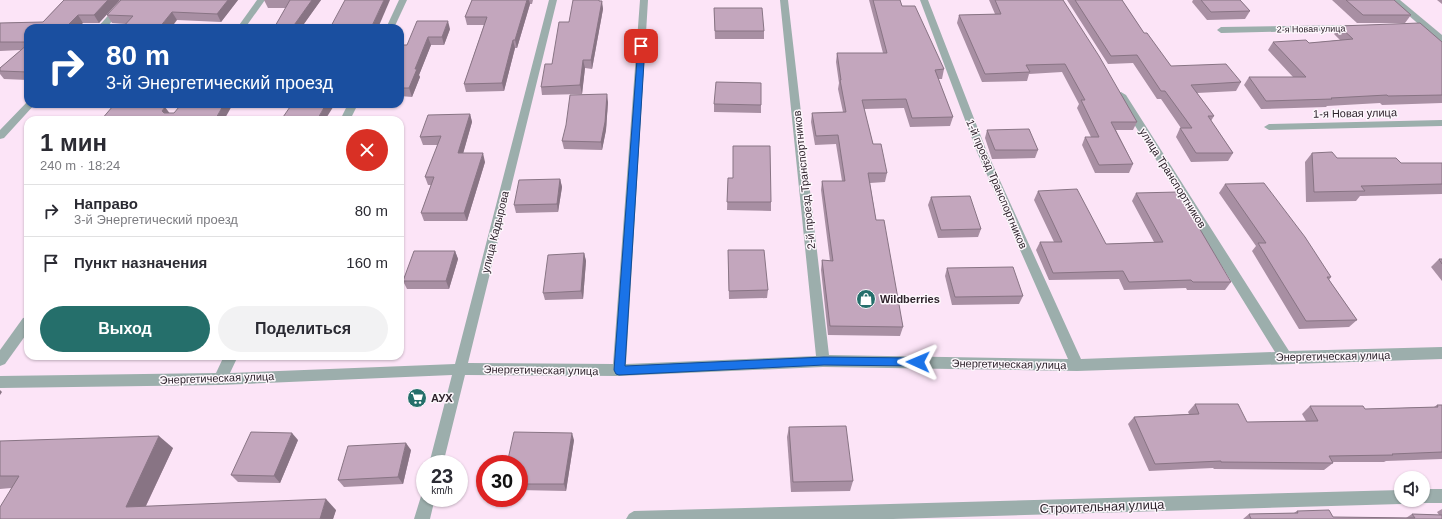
<!DOCTYPE html>
<html lang="ru">
<meta charset="utf-8">
<style>
:root{--surface:#fff;--page:#f2f2f3;--text:#2b2b33;--muted:#7c7c81;--line:#e1e1e2;--accent:#256f6b}
body{margin:0;font-family:Arial,sans-serif;background:var(--page);color:var(--text);height:100vh;display:flex;flex-direction:column;font-size:15px;white-space:nowrap}
*{box-sizing:border-box;margin:0}
p{font-size:13px;color:var(--muted)}
.icon{flex:none;width:22px;height:22px;fill:none;stroke:currentColor;stroke-width:2;stroke-linecap:round;stroke-linejoin:round}
.map{position:relative;flex:1;overflow:hidden}
.panel{position:absolute;left:24px;top:116px;width:380px;height:244px;display:flex;flex-direction:column;background:var(--surface);border-radius:12px;box-shadow:0 1px 3px #0004}
.panel>*{flex:none}
.banner{position:absolute;left:24px;top:24px;width:380px;height:84px;border-radius:12px;box-shadow:0 1px 3px #0004;background:#1a4fa0;color:#fff;overflow:hidden}
.tools{position:absolute;left:1394px;top:471px;display:grid;gap:8px}
.tools a{display:grid;place-items:center;width:36px;height:36px;border-radius:50%;background:var(--surface);box-shadow:0 1px 3px #0004;font-size:20px}
.speed{position:absolute;left:416px;top:455px;display:flex;gap:8px;font-size:20px;font-weight:700;text-align:center}
.speed>*{display:grid;place-content:center;width:52px;height:52px;border-radius:50%;background:var(--surface);box-shadow:0 1px 3px #0004;line-height:1}
.speed small{font-size:10px;font-weight:400}
.speed .limit{border:6px solid #d22;background:#fff;color:#111}
.pin{position:absolute;display:grid;place-items:center;width:34px;height:34px;color:#fff;margin:-17px;border-radius:8px;box-shadow:0 2px 6px #0006}
.me{position:absolute;width:44px;margin:-22px;rotate:271deg;stroke-linejoin:round;filter:drop-shadow(0 0 3px #0008)}
.turn{display:flex;align-items:center;gap:14px;height:84px;padding:0 16px;font-size:18px}
.turn .icon{width:52px;height:52px;stroke-width:2.5}
.turn b{display:block;font-size:28px;line-height:34px}
.round{display:grid;place-items:center;flex:none;width:42px;height:42px;border-radius:21px;background:var(--page)}
.overview{display:flex;align-items:center;justify-content:space-between;height:68px;padding:0 16px}
h1{font-size:24px;font-weight:700;line-height:30px}
.cta{display:flex;gap:8px;margin-top:auto;padding:8px 16px}
.cta a{flex:1;height:46px;border-radius:24px;background:var(--accent);color:#fff;font-size:16px;font-weight:700;line-height:46px;text-align:center}
.cta a+a{background:var(--page);color:var(--text)}
ul{padding:0;list-style:none}
li{display:flex;align-items:center;gap:12px;height:52px;padding:0 16px;border-top:1px solid var(--line)}
li div{flex:1}
li b{display:block;font-size:15px}
li em{font-style:normal}
.map>svg:first-child{display:block}
</style>
<div class="map">
<svg width="1442" height="519" viewBox="0 0 1442 519">
<rect width="100%" height="100%" fill="#fce4f7"/>
<g fill="none" stroke-linecap="round" stroke-linejoin="round">
<!-- minor -->
<g fill="#9caeac" fill-rule="evenodd">
<polygon points="122,0 131,0 106,28 97,28"/>
<polygon points="257,0 265,0 245,28 237,28"/>
<polygon points="399,0 407,0 394,28 386,28"/>
<polygon points="549,0 557,0 468,363 613,364 640,0 648,0 626,364 816,356 780,0 788,0 829,355 1068,359 977,152 920,0 928,0 987,152 1081,359 1275,352 1116,95 1121,92 1126,95 1289,351 1442,347 1442,359 1077,371 823,367 619,376 465,375 443,464 429,464 452,375 220,385 0,388 0,376 216,373 224,356 238,356 230,373 455,364"/>
<polygon points="1391,0 1400,0 1442,35 1442,43 1439,42"/>
<polygon points="1353,25 1356,26 1357,28 1356,30 1221,33 1217,30 1221,27"/>
<polygon points="28,101 28,104 35,104 4,138 0,139 0,130"/>
<polygon points="181,104 191,104 179,120 169,120"/>
<polygon points="348,104 358,104 350,120 340,120"/>
<polygon points="1442,120 1442,126 1269,130 1264,127 1269,124"/>
<polygon points="28,317 28,332 5,364 0,366 0,350 23,318"/>
<polygon points="1423,489 1442,489 1442,503 1423,503 1418,501 1417,500 1423,500"/>
<polygon points="1401,490 1401,500 1407,500 1406,502 1401,504 893,519 626,519 629,514 634,511"/>
<polygon points="425,492 425,498 435,498 430,519 414,519 422,493"/>
</g>
</g>
<!-- wall -->
<g fill="#a88fa3">
<polygon points="64,0 120,0 99,23 83,23 28,28 28,80 4,79 0,74 0,68 21,50 0,51 0,23 43,22"/>
<polygon points="238,0 221,22 177,20 126,24 112,23 107,15"/>
<polygon points="264,0 321,0 301,28 274,28 286,8 268,8"/>
<polygon points="472,0 533,0 532,4 530,4 517,48 515,48 504,91 466,92 464,84 484,25 467,25 465,17"/>
<polygon points="869,0 900,0 902,6 944,69 942,79 938,79 953,117 950,126 910,127 904,108 864,109 873,144 887,173 885,182 870,183 876,220 903,327 900,336 828,335 821,270 822,260 830,261 821,190 822,181 842,181 836,144 815,145 811,122 812,113 843,112 838,89 839,83 836,62 837,53 883,53"/>
<polygon points="989,0 1063,0 1137,122 1133,130 1116,130 1133,164 1129,173 1095,173 1082,145 1085,137 1091,137 1077,108 1079,104 1062,72 1029,74 1027,81 982,82 957,23 959,15 995,14"/>
<polygon points="1067,0 1122,0 1144,33 1171,66 1241,82 1236,91 1197,93 1214,116 1211,121 1233,153 1228,161 1191,162 1176,137 1180,128 1181,128 1161,99 1157,99 1133,63 1108,64"/>
<polygon points="1193,0 1240,0 1250,11 1245,19 1207,20 1192,2"/>
<polygon points="1332,0 1394,0 1411,15 1405,23 1357,23"/>
<polygon points="1437,0 1442,0 1442,4"/>
<polygon points="601,1 603,9 592,69 585,68 582,94 542,95 541,87 552,64 569,22"/>
<polygon points="714,8 764,31 764,39 715,39"/>
<polygon points="1339,26 1442,42 1442,103 1382,105 1380,103 1327,106 1326,107 1261,109 1244,85 1249,77 1293,77 1268,50 1273,42 1309,43 1340,40 1334,34"/>
<polygon points="450,29 444,45 431,45 419,75 420,77 412,97 400,96 400,45 407,45"/>
<polygon points="608,102 606,130 602,150 564,149 562,141"/>
<polygon points="714,104 761,105 761,113 714,112"/>
<polygon points="470,114 472,122 463,153 485,162 467,221 424,221 421,213 431,185 428,185 425,177 438,145 423,145 420,137"/>
<polygon points="987,130 1038,150 1035,158 992,159 985,138"/>
<polygon points="1312,153 1337,158 1401,163 1442,163 1442,194 1360,196 1356,201 1306,202 1305,162"/>
<polygon points="728,178 771,202 771,211 727,210"/>
<polygon points="560,179 562,187 558,212 516,213 514,205"/>
<polygon points="1225,184 1331,277 1329,280 1357,320 1349,327 1299,329 1252,251 1256,246 1219,193"/>
<polygon points="1038,191 1106,244 1154,242 1132,201 1136,193 1231,282 1225,290 1187,290 1186,288 1124,290 1119,279 1049,280 1036,250 1040,242 1054,242 1034,200"/>
<polygon points="931,197 981,229 978,237 938,238 928,205"/>
<polygon points="728,250 768,290 767,298 729,299"/>
<polygon points="455,251 458,259 449,289 407,289 403,281"/>
<polygon points="584,253 586,261 583,299 545,300 543,293"/>
<polygon points="1439,259 1442,259 1442,281 1431,267"/>
<polygon points="947,268 1023,296 1019,304 952,305 945,276"/>
<polygon points="1195,404 1247,422 1306,421 1302,414 1310,406 1365,409 1434,407 1437,405 1442,405 1442,459 1386,461 1384,462 1333,462 1333,463 1324,470 1214,469 1213,468 1149,471 1128,424 1134,417 1189,414 1188,412"/>
<polygon points="789,427 853,481 850,491 791,492 787,437"/>
<polygon points="298,440 280,483 238,482 231,475"/>
<polygon points="574,440 566,491 519,490 519,464"/>
<polygon points="0,441 173,448 146,506 336,510 333,519 0,519 11,488 0,489"/>
<polygon points="411,450 403,484 344,487 338,480"/>
<polygon points="1442,509 1442,519 1243,519 1249,514 1294,513 1297,511 1333,517 1406,518 1412,514 1439,515 1437,512"/>
</g>
<!-- shaded-wall -->
<g fill="#887484">
<polygon points="108,0 120,0 99,23 94,15"/>
<polygon points="228,0 238,0 221,22 217,14"/>
<polygon points="312,0 321,0 301,28 292,28"/>
<polygon points="384,0 390,0 378,28 371,28"/>
<polygon points="527,0 529,0 530,4 517,48 515,40"/>
<polygon points="602,1 603,9 592,69 591,60"/>
<polygon points="172,12 177,20 171,28 159,28"/>
<polygon points="78,15 83,23 78,28 65,28"/>
<polygon points="448,21 450,29 444,45 442,37"/>
<polygon points="428,37 431,45 419,75 420,77 412,97 409,88 415,69"/>
<polygon points="513,40 515,48 504,91 502,83"/>
<polygon points="583,60 585,68 582,94 580,85"/>
<polygon points="607,94 608,102 606,130 602,150 601,142"/>
<polygon points="224,104 233,104 224,120 215,120"/>
<polygon points="326,104 335,104 325,120 317,120"/>
<polygon points="165,107 171,115 168,120 162,111"/>
<polygon points="470,114 472,122 461,161 458,153"/>
<polygon points="483,153 485,162 467,221 464,213"/>
<polygon points="560,179 562,187 558,212 557,204"/>
<polygon points="455,251 458,259 449,289 446,281"/>
<polygon points="584,253 586,261 583,299 581,291"/>
<polygon points="0,390 2,392 0,395"/>
<polygon points="292,433 298,440 280,483 274,476"/>
<polygon points="572,433 574,440 566,491 564,484"/>
<polygon points="159,436 173,448 140,518 126,507"/>
<polygon points="406,443 411,450 403,484 398,477"/>
<polygon points="326,499 336,510 333,519 320,519"/>
</g>
<!-- building -->
<g fill="#c3a6bd" stroke="#887484">
<polygon points="64,0 108,0 94,15 78,15 65,28 28,28 28,42 0,42 0,23 43,22"/>
<polygon points="121,0 228,0 217,14 172,12 159,28 122,28 133,16 107,15"/>
<polygon points="290,0 312,0 292,28 274,28"/>
<polygon points="345,0 384,0 371,28 330,28"/>
<polygon points="472,0 527,0 515,40 513,40 502,83 464,84 487,17 465,17"/>
<polygon points="573,0 599,0 599,1 602,1 591,60 583,60 580,85 541,87 545,64 552,64 559,22 569,22"/>
<polygon points="873,0 900,0 902,6 915,6 944,69 935,70 953,117 912,118 906,99 862,100 873,144 881,144 887,173 868,173 876,220 884,220 903,327 830,326 822,260 833,261 822,181 845,181 838,135 816,136 812,113 846,112 840,80 841,80 837,53 887,53"/>
<polygon points="995,0 1063,0 1099,56 1137,122 1111,122 1133,164 1099,165 1085,137 1099,137 1081,100 1085,100 1065,64 1026,65 1030,72 985,74 959,15 1001,14"/>
<polygon points="1075,0 1122,0 1144,33 1147,33 1171,66 1226,64 1241,82 1191,85 1214,116 1208,116 1233,153 1196,153 1180,128 1192,128 1165,91 1161,91 1137,55 1111,56"/>
<polygon points="1201,0 1240,0 1250,11 1211,12"/>
<polygon points="1346,0 1394,0 1411,15 1363,15"/>
<polygon points="714,8 762,8 764,31 715,31"/>
<polygon points="417,21 448,21 442,37 428,37 415,69 417,69 409,88 400,88 400,45 407,45"/>
<polygon points="1420,23 1442,42 1442,95 1388,96 1387,95 1331,98 1332,99 1266,101 1249,77 1306,77 1273,42 1306,40 1309,43 1353,39 1339,26"/>
<polygon points="28,44 28,72 0,71 0,68"/>
<polygon points="716,82 761,83 761,105 714,104"/>
<polygon points="607,94 605,122 601,142 562,141 566,125 570,95"/>
<polygon points="189,104 224,104 215,120 101,120 113,106 165,107 162,111 164,113 174,113 179,107 186,107"/>
<polygon points="292,104 326,104 317,120 281,120"/>
<polygon points="470,114 458,153 483,153 464,213 421,213 434,177 425,177 441,136 420,137 428,115"/>
<polygon points="1029,129 1038,150 995,150 987,130"/>
<polygon points="733,146 770,146 771,202 727,202 728,178 733,178"/>
<polygon points="1332,152 1337,158 1396,158 1401,163 1442,163 1442,184 1361,186 1365,191 1314,192 1312,153"/>
<polygon points="560,179 557,204 514,205 519,180"/>
<polygon points="1264,183 1305,237 1331,277 1327,277 1357,320 1306,321 1258,243 1266,243 1225,184"/>
<polygon points="1077,189 1106,244 1163,242 1136,193 1178,192 1231,282 1193,282 1191,280 1129,282 1123,271 1053,273 1040,242 1062,242 1038,191"/>
<polygon points="970,196 981,229 941,230 931,197"/>
<polygon points="728,250 764,250 768,290 729,291"/>
<polygon points="414,251 455,251 446,281 403,281"/>
<polygon points="584,253 581,291 543,293 548,255"/>
<polygon points="1439,259 1442,259 1442,264"/>
<polygon points="1013,267 1023,296 955,297 947,268"/>
<polygon points="1195,404 1238,404 1247,422 1318,421 1310,406 1363,406 1365,409 1438,407 1437,405 1442,405 1442,452 1392,454 1393,455 1329,456 1333,463 1221,462 1221,461 1155,464 1134,417 1199,414"/>
<polygon points="846,426 853,481 793,482 789,427"/>
<polygon points="251,432 292,433 274,476 231,475"/>
<polygon points="514,432 572,433 564,484 519,484 519,464 507,464"/>
<polygon points="159,436 126,507 326,499 320,519 0,519 0,507 19,476 0,476 0,441"/>
<polygon points="406,443 398,477 338,480 348,446"/>
<polygon points="1329,510 1333,517 1415,518 1412,514 1442,515 1442,519 1251,519 1249,514 1298,513 1297,511"/>
</g>
<!-- route -->
<polygon fill="#1a73e8" stroke="#114b97" points="641,44 645,46 625,366 824,357 918,358 922,359 923,362 922,365 918,366 824,365 619,375 616,374 614,370 638,46"/>
<!-- icons -->
<defs>
<symbol id="shop-disc" viewBox="-11 -11 22 22"><circle r="9.5" fill="#256f6b" stroke="#fdf7fc"/><path d="M-5-2.5h2.3a2.7 3.5 0 0 1 5.4 0H5L5.5 6h-11ZM-1.5-2.5h3a1.5 2.3 0 0 0-3 0Z" fill="#fff"/></symbol>
<symbol id="supermarket-disc" viewBox="-11 -11 22 22"><circle r="9.5" fill="#256f6b" stroke="#fdf7fc"/><path d="M-6-5.5h2.5l.6 2H6L4.5 2H-2.5L-4.4-4H-6ZM-1.5 3.2a1.3 1.3 0 1 0 .1 0ZM3 3.2a1.3 1.3 0 1 0 .1 0Z" fill="#fff"/></symbol>
</defs>
<g fill-rule="evenodd">
<use href="#shop-disc" x="855" y="288" width="22" height="22"/>
<use href="#supermarket-disc" x="406" y="387" width="22" height="22"/>
</g>
<g text-anchor="middle" stroke-width="3" stroke-linejoin="round" paint-order="stroke">
<!-- far-street labels -->
<g font-size="9" fill="#2e232c" stroke="#fdf7fc">
<text transform="translate(1311 29) rotate(-1)" y="3">2-я Новая улица</text>
</g>
<!-- street labels -->
<g font-size="11" fill="#2e232c" stroke="#fdf7fc">
<text transform="translate(1355 113) rotate(-1)" y="4">1-я Новая улица</text>
<text transform="translate(1173 178) rotate(58)" y="4">улица Транспортников</text>
<text transform="translate(804 180) rotate(-96)" y="4">2-й проезд Транспортников</text>
<text transform="translate(997 184) rotate(67)" y="4">1-й проезд Транспортников</text>
<text transform="translate(495 232) rotate(-76)" y="4">улица Кадырова</text>
<text transform="translate(1333 356) rotate(-1)" y="4">Энергетическая улица</text>
<text transform="translate(1009 364) rotate(1)" y="4">Энергетическая улица</text>
<text transform="translate(541 370) rotate(1)" y="4">Энергетическая улица</text>
<text transform="translate(217 378) rotate(-2)" y="4">Энергетическая улица</text>
</g>
<!-- poi labels -->
<g font-size="11" font-weight="bold" fill="#2e232c" stroke="#fdf7fc" text-anchor="start">
<text x="880" y="303">Wildberries</text>
<text x="431" y="402">АУХ</text>
</g>
<!-- near-street labels -->
<g font-size="13" fill="#2e232c" stroke="#fdf7fc">
<text transform="translate(1102 506) rotate(-2)" y="5">Строительная улица</text>
</g>
</g>
</svg>
<div class="tools">
<a><svg class="icon" aria-label="sound" viewBox="0 0 24 24"><path d="M4 9h4l5-4v14l-5-4H4zM17 9q2 3 0 6"/></svg></a>
</div>
<div class="speed"><div>23<small>km/h</small></div><div class="limit">30</div></div>
<div class="pin" style="left:641px;top:46px;background:#d93025"><svg class="icon" aria-label="arrive" viewBox="0 0 24 24"><path d="M6 21V4h12l-3 4 3 4H6"/></svg></div>
<svg class="me" style="left:918px;top:362px" viewBox="-20 -20 40 40"><path d="M0-17L14 15 0 8-14 15z" fill="#1a73e8" stroke="#fff" stroke-width="4"/></svg>
<div class="banner">
<div class="turn"><svg class="icon" aria-label="right" viewBox="0 0 24 24"><path d="M7 20v-9h11M14 6l5 5-5 5"/></svg><div><b>80 m</b>3-й Энергетический проезд</div></div>
</div>
<section class="panel">
<div class="overview"><div><h1>1 мин</h1><p>240 m · 18:24</p></div><a class="round" style="background:#d93025;color:#fff"><svg class="icon" aria-label="close" viewBox="0 0 24 24"><path d="M6 6l12 12M18 6L6 18"/></svg></a></div>
<ul>
<li><svg class="icon" aria-label="right" viewBox="0 0 24 24"><path d="M7 20v-9h11M14 6l5 5-5 5"/></svg><div><b>Направо</b><p>3-й Энергетический проезд</p></div><em>80 m</em></li>
<li><svg class="icon" aria-label="arrive" viewBox="0 0 24 24"><path d="M6 21V4h12l-3 4 3 4H6"/></svg><div><b>Пункт назначения</b></div><em>160 m</em></li>
</ul>
<div class="cta"><a>Выход</a><a>Поделиться</a></div>
</section>
</div>
